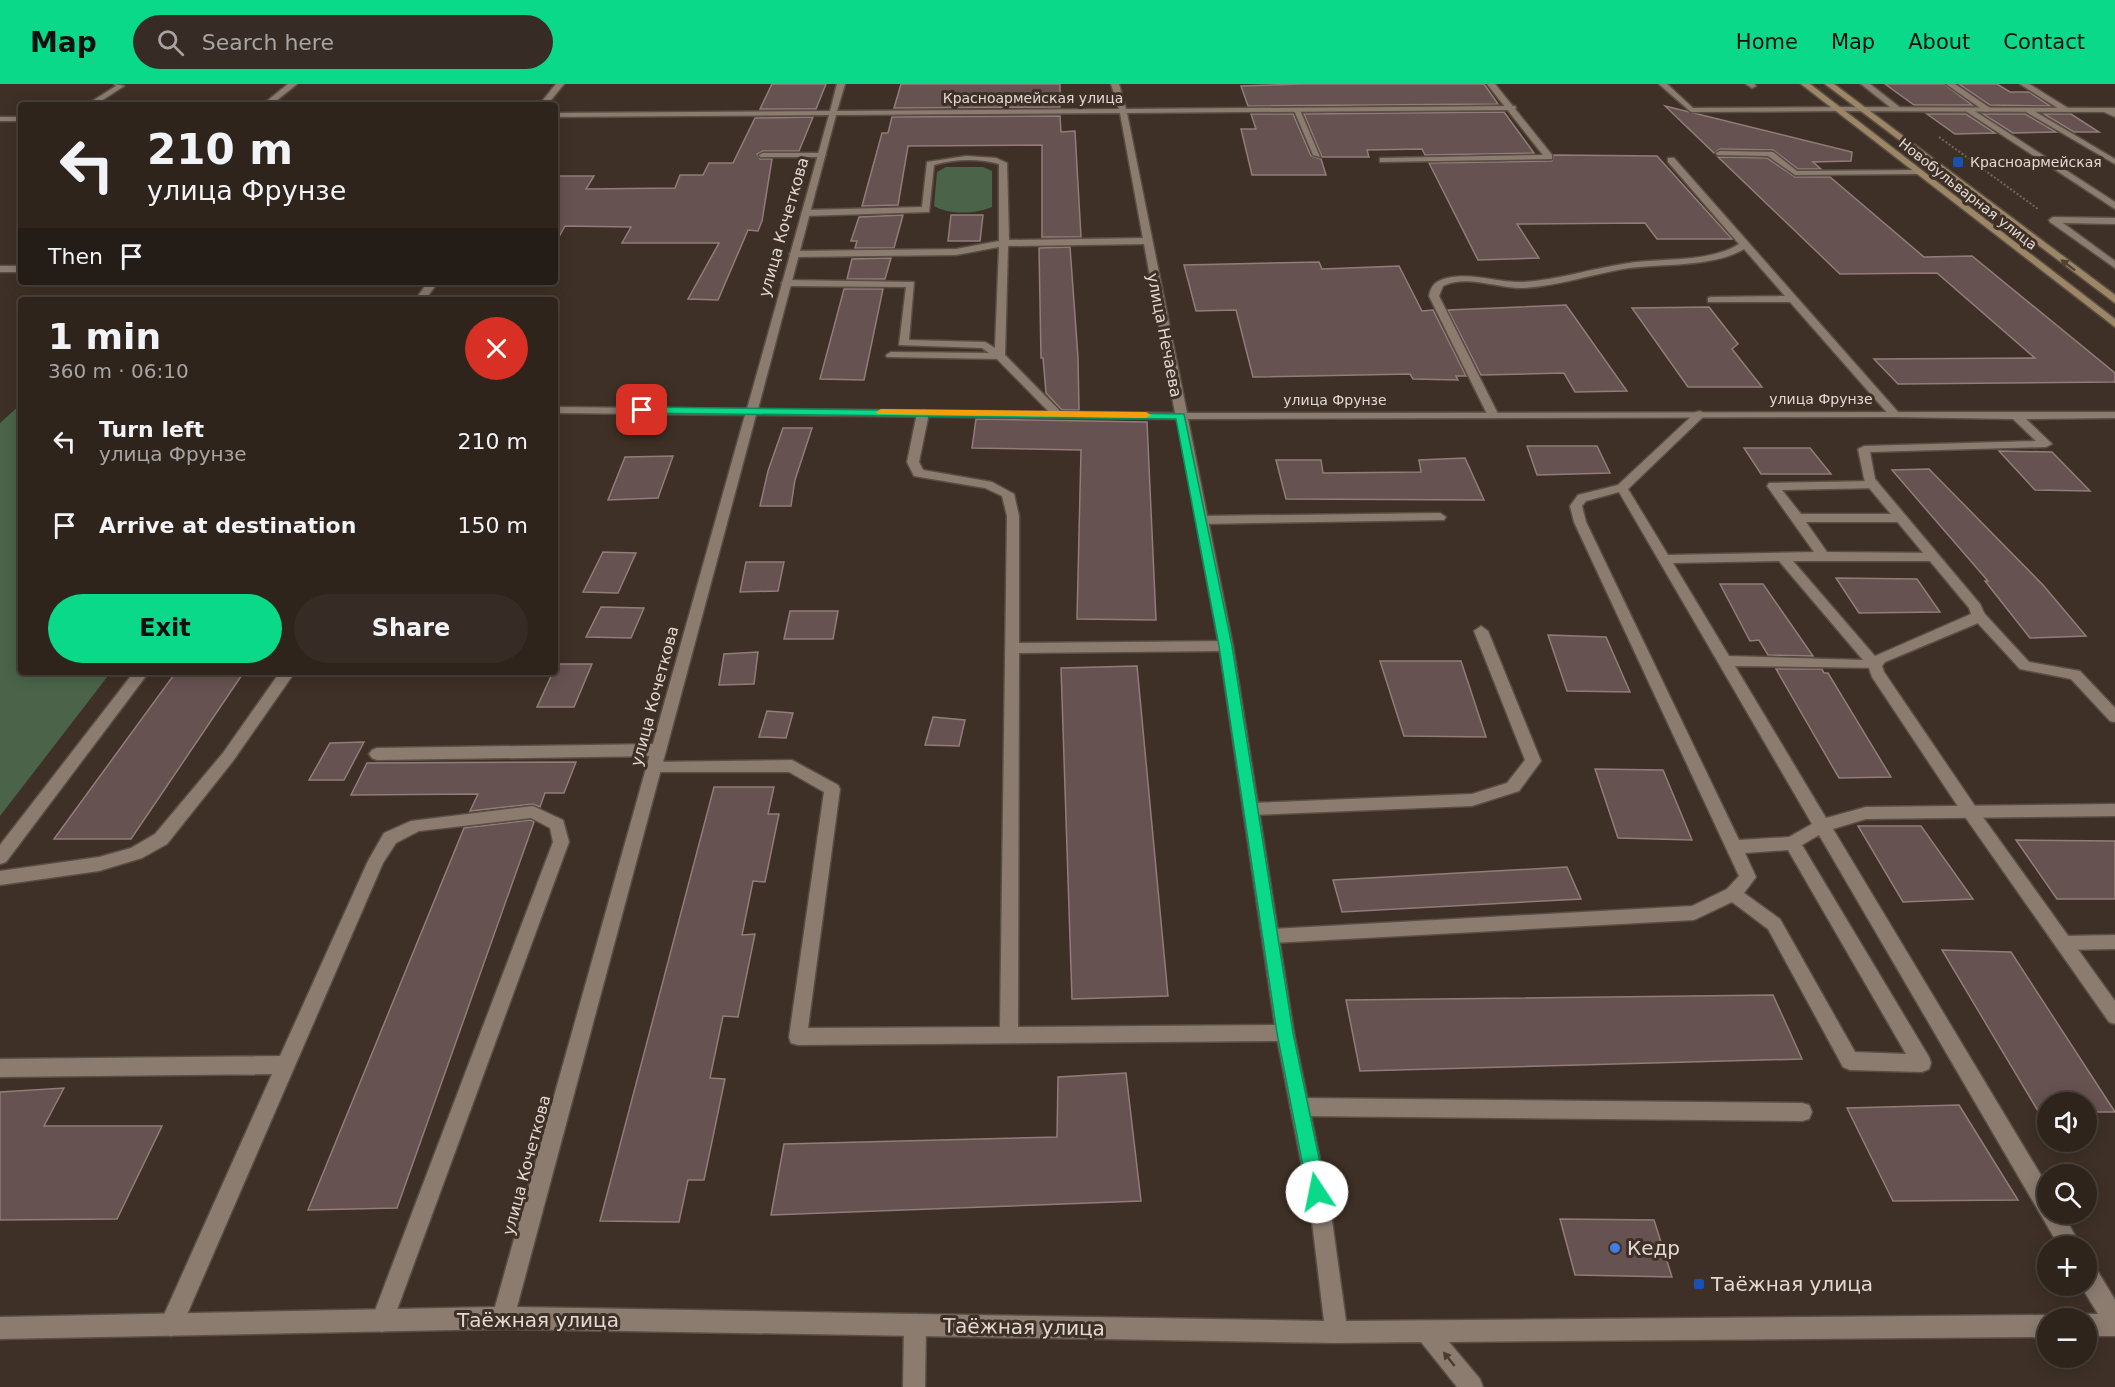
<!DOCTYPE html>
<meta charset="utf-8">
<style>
:root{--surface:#2e241c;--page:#362c25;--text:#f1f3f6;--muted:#a7a4a3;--line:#49413b;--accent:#0bd98a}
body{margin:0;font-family:"DejaVu Sans",sans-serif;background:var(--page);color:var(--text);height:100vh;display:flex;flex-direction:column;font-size:22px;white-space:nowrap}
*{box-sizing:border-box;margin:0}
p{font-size:20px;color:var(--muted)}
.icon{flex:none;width:33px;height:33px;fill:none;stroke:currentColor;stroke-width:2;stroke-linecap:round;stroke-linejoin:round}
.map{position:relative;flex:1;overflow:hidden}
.drawer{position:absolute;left:18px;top:213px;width:540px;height:378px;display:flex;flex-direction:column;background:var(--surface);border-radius:6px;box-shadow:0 3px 15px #0003,0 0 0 2px var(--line)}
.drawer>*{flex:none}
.top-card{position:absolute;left:18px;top:18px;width:540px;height:183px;border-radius:6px;box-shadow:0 3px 15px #0003,0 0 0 2px var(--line);background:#2e241c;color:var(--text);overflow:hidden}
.fabs{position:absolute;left:2037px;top:1008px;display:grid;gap:12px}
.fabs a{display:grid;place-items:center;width:60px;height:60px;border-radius:50%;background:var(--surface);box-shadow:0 3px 15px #0003,0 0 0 2px var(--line);font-size:30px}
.pin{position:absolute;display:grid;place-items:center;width:51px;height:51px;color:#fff;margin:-26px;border-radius:12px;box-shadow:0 3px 9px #0006}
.me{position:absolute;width:66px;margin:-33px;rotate:349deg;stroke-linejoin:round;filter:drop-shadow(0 0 4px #0008)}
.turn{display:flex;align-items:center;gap:21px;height:126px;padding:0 30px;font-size:27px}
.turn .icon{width:78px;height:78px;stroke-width:2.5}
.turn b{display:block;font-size:42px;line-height:51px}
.then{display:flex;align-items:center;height:57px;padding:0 30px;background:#0003;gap:12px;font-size:22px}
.round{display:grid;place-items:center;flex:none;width:63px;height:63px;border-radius:32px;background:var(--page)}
.summary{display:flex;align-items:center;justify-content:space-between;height:102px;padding:0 30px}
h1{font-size:36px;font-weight:600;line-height:45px}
.button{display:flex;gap:12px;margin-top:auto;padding:12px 30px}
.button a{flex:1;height:69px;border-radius:36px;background:var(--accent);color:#111;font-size:24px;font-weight:600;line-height:69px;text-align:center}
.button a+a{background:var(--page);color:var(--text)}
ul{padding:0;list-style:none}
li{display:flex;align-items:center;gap:18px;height:84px;padding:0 30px}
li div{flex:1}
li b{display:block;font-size:22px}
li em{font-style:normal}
header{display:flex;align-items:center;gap:36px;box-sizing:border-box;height:84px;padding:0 30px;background:var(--accent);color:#111}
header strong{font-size:28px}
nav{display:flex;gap:33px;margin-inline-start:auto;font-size:21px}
.search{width:420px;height:54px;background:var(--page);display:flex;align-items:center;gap:15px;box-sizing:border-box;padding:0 21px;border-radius:33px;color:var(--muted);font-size:22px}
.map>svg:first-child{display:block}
</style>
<header>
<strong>Map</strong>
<div class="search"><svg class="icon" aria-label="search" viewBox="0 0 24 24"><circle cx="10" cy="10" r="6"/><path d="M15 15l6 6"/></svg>Search here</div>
<nav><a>Home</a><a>Map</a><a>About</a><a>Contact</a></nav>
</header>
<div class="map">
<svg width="2115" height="1303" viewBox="0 0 2115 1303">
<rect width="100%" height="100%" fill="#3e3026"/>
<!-- green -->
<g fill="#4b6449">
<path d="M946,83H983L992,87V123C976,130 949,131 934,122L937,88Z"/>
<polygon points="21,320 21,588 111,588 0,732 0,339"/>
</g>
<!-- building -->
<g fill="#665251" stroke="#927c7a" stroke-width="1.5">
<polygon points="772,0 826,0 816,25 760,25"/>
<polygon points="901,0 1060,0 1060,23 894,24"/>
<polygon points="1302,0 1484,0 1498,20 1248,22 1241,2"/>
<polygon points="1885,0 1944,0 1972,21 1914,21"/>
<polygon points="1959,0 1997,0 2010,8 2029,8 2050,22 1990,21"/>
<polygon points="1665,22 1852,68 1851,77 1813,78 1821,85 1798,85 1773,66 1720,65 1714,69"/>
<polygon points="1504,28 1534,69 1425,71 1422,65 1367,66 1369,73 1322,73 1304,30"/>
<polygon points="1251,30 1293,30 1311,72 1321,75 1326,91 1252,91 1241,45 1256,45"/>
<polygon points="1927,30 1966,30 1995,49 1955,50"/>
<polygon points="1983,30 2025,30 2056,48 2013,49"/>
<polygon points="2044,30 2071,30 2099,48 2074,48"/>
<polygon points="1060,32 1061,48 1075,47 1081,153 1042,153 1042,61 908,62 898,121 862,122 882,49 888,49 892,33"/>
<polygon points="813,33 799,67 763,67 757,70 760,75 772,75 762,137 758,147 748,146 718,216 688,215 719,159 622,159 631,143 565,142 555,160 555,92 594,92 586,105 675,104 680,91 703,91 709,79 733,79 755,34"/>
<polygon points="1554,71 1657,72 1732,155 1657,155 1645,139 1517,140 1539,174 1478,176 1429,79 1552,77"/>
<polygon points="1718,73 1767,74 1795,93 1830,93 1924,173 1972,172 2115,289 2115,298 1898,300 1874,275 2035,274 1937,189 1840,190"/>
<polygon points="903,131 894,164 855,164 857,157 851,157 859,133"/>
<polygon points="951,131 983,131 980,157 948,157"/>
<polygon points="1070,163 1078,273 1079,326 1062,326 1046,309 1043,274 1041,274 1039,164"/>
<polygon points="891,174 885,195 847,195 852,175"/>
<polygon points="1319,178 1322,185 1399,182 1422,227 1433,226 1466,292 1456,292 1458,296 1413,295 1410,290 1253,293 1236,226 1196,227 1184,181"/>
<polygon points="844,205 883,205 864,296 820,295"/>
<polygon points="1566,221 1627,307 1575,308 1564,289 1481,291 1448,226"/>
<polygon points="1709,223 1738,260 1732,265 1762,303 1688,303 1632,224"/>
<polygon points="976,335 1147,338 1156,536 1077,535 1081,366 972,364"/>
<polygon points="783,344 812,344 795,396 791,422 760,422 768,387"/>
<polygon points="1527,362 1597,362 1610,389 1537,391"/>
<polygon points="1744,364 1810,364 1831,390 1761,390"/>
<polygon points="1999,367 2052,368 2090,407 2035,406"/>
<polygon points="673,372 658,414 608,416 625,373"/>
<polygon points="1465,374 1484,416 1286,415 1276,376 1321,376 1323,389 1421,388 1419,376"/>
<polygon points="1929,385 2043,501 2086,552 2030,554 1985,497 1988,497 1892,386"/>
<polygon points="603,468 636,469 618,509 583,508"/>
<polygon points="746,478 784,478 778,507 740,508"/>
<polygon points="1836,494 1917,495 1940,528 1859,529"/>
<polygon points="1720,500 1763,500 1813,572 1768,571 1759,556 1750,557"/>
<polygon points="601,523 644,524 631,554 586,553"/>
<polygon points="790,527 838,527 833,555 784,555"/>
<polygon points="1548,551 1606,553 1630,608 1567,607"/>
<polygon points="758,568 754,600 719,601 724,570"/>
<polygon points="1380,577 1461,577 1486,653 1404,652"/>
<polygon points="556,580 592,580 574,623 537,623 553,588 555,588"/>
<polygon points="1137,582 1168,912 1072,915 1061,584"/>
<polygon points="1776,585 1822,585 1824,589 1828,589 1891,693 1839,694"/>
<polygon points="176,588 244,588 131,755 54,755"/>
<polygon points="767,627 793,629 786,654 759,653"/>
<polygon points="933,633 965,636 959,662 925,661"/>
<polygon points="364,658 344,696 309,696 330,659"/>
<polygon points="576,678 564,709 545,709 540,723 533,720 470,727 478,710 351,711 367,679"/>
<polygon points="1595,685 1663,686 1692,756 1618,754"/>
<polygon points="714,703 774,703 768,730 779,730 765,798 753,797 742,851 755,850 738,933 723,932 710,994 725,995 704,1096 688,1096 679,1138 600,1137"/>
<polygon points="531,736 534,738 397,1124 308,1126 464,744"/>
<polygon points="1858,742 1921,742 1973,815 1903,818"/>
<polygon points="2016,756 2115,757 2115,815 2057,815"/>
<polygon points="1567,783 1581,815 1342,828 1333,796"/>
<polygon points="1942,866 2011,868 2115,1028 2086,1028 2086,1018 2048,1018 2048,1027 2038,1027"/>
<polygon points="1773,911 1802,975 1360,987 1346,916"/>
<polygon points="1126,989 1141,1117 771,1131 784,1060 1057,1053 1058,993"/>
<polygon points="64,1004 44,1042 162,1042 117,1135 0,1136 0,1008"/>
<polygon points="1959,1021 2018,1116 1893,1117 1847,1024"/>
<polygon points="1560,1135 1654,1136 1672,1193 1575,1191"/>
</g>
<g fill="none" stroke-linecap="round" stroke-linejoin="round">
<defs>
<g id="service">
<polygon points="114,0 124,2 95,21 86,21 116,2"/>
<polygon points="1487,0 1495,0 1552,71 1552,75 1380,78 1380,74 1383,74 1543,71"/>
<polygon points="1659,0 1667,0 1693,24 1838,23 1842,25 1838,27 1691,28"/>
<polygon points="1746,0 1754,0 1756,2 1752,4"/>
<polygon points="1861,0 1870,0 1902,25 1895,27"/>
<polygon points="1946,0 1955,0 1993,26 1986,28"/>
<polygon points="2020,0 2029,0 2071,26 2064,28"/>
<polygon points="1293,24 1300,26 1320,73 1313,71"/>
<polygon points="1970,24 2115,118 2115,125 1967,28 1966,26"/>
<polygon points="2029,24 2115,75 2115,80 2026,28 2025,26"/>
<polygon points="2107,24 2115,28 2115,33 2104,28 2103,26"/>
<polygon points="1720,67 1773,68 1797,87 1917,86 1921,88 1917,90 1795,91 1768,72 1717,71 1716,69"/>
<polygon points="763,69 822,69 826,71 822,73 760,73 759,71"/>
<path d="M966,72L996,74L1007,79L1009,156L1147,154L1152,157L1147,160L1008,162L1005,271L1061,328V332H1053L997,275L887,273L886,271L891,268L989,269L982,264L899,261L906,203L786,202L781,199L786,196L914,198L909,256L985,258L995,264L999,163L956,171L794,173L789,170L794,167L956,165L999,157V80C979,74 954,75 934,81L929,128L805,132L801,129L805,126L922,123L927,78Z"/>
<path d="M1668,74H1674L1898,328V332H1890L1790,218H1708V214L1711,213L1785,212L1744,165C1713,184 1659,179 1623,185C1590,191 1557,202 1524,204C1498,205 1467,190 1443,202L1439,212L1498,330L1496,332H1488L1429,212C1431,201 1436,197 1447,194C1473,188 1498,199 1524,198C1557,196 1590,185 1623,180C1660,173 1707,180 1739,160L1668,78Z"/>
<polygon points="2053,133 2115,134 2115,140 2063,139 2115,177 2115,184 2050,138 2049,136"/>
<rect x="0" y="182" width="21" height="6"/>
<polygon points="923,326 929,329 919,378 923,386 992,398 1014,410 1019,432 1019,559 1226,557 1233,562 1226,567 1019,569 1018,943 1285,941 1292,943 1294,949 1292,955 1285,957 798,961 791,959 789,953 824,708 789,688 654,688 649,686 646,682 649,678 792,676 838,701 840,705 808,944 1000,943 1007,432 1002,412 985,404 914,392 907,378 917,329"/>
<path d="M1700,327L1706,330L1704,332L1628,405L1668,471L1814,468L1767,402L1769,399L1874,397L1878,398V404L1782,406L1801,430H1901L1907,434L1901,438H1806L1827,468L1933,469L1939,473L1933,477H1793L1880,578L1882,581L1880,584L1735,582L1826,734L1866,723L2115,720V732L1866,735L1833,745L2048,1103V1130H2063L2081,1162H2059L1819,751L1802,761L1929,973L1931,979L1929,985L1922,988L1850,986L1843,983L1768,845L1732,818L1694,836L1272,859L1266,857L1263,852L1266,847L1272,845L1692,822L1727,805L1739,792L1574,438L1570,422L1578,411L1618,401L1696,328ZM1619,408L1812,740L1789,753L1739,756L1586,438L1582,422L1586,417ZM1779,477L1863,576L1729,572L1673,479ZM1788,766L1906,970L1855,968L1780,835L1744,809L1756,793L1745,769Z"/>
<polygon points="1440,429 1446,433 1444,436 1201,440 1195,436 1201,432"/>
<polygon points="1978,527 1983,528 2029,578 2080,587 2115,624 2115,638 2110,637 2071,595 2020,585 1973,534 1971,531"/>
<polygon points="1481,542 1488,547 1541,677 1519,707 1472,722 1251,731 1245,729 1243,725 1245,721 1251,719 1472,710 1507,699 1525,676 1474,547"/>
<polygon points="134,588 149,588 6,778 0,780 0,761"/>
<polygon points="280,588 295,588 233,677 167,760 142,774 99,787 0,801 0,787 99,773 131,764 155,750 223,669"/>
<polygon points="658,660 663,662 666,666 663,670 658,672 377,676 372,674 369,670 372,666 377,664"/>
<polygon points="533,722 563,736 569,758 390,1245 382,1248 374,1245 371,1237 553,758 550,744 531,734 419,747 396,759 383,779 179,1249 171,1252 163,1249 160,1241 163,1233 272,990 0,993 0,975 280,972 368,777 384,749 411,737"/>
<polygon points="2115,851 2115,865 2063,866 2057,864 2054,859 2057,854 2063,852"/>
<polygon points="1300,1014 1802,1019 1809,1021 1812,1028 1809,1035 1802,1037 1300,1032 1293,1030 1290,1023 1293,1016"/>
<polygon points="2086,1178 2094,1181 2115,1216 2115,1248 2107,1245 2081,1202 2086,1202"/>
<polygon points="915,1230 923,1233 926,1241 925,1303 903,1303 904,1241 907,1233"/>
</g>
<g id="minor">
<polygon points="288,0 297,0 271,21 262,21"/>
<polygon points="556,0 564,0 547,21 539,21"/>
<path d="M837,0H845L837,27L1119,25L1111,0H1119L1126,25L1515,22L1516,24L1512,26L1127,29L1187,329L2115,328V334L2026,335L2050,358L2052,360L2046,363L1870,368L1875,395L1980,520L1985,531L1978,539L1885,578L1882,582L1884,588L1975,722L2115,917V940L2109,938L1963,730L1872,593L1868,581L1875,572L1971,530L1969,524L1865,399L1858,365L1864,362L2036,357L2013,335L1894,333L1188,335L1233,562L1294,949L1331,1129L1346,1237L2048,1231L2056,1234H2048V1253L1449,1258L1480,1295L1483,1303H1457L1421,1258L1336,1259L503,1245L0,1255V1233L495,1223L745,331L555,329V323L747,325L829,31L555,33V29L830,27ZM1120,29L1175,329L758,325L836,31ZM756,331L1177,335L1219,562L1276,949L1311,1129L1324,1237L517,1223Z"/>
<polygon points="1838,23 2115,24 2115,28 1835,27 1834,25"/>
<rect x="0" y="33" width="21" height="4"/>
<polygon points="428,198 438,198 425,216 415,216"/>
<polygon points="2086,1230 2115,1230 2115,1252 2086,1252 2086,1234 2078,1234"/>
</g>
<g id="secondary">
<polygon points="1801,0 1810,0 2115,235 2115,243"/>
<polygon points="1825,0 1834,0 2115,211 2115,219"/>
</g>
</defs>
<!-- service casing -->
<use href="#service" stroke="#594e45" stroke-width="3"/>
<!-- minor casing -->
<use href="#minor" stroke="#594e45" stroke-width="3"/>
<!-- secondary casing -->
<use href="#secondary" stroke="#594e45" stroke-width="3"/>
<!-- path -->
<polyline stroke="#74675e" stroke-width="2" stroke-dasharray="2 2" stroke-linecap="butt" points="1939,53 2038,125"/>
<!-- service -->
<use href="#service" fill="#8b7c6f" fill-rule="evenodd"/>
<!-- minor -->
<use href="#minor" fill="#8b7c6f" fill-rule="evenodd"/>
<!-- secondary -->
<use href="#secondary" fill="#9d8665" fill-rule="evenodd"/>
</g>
<!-- one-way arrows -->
<defs><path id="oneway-solid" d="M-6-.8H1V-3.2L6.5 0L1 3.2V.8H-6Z" transform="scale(1.5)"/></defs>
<use fill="#514133" href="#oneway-solid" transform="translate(2068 181) rotate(-143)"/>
<use fill="#4a3b31" href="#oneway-solid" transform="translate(1449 1275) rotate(-129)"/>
<!-- route -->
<polygon fill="#0bd98a" stroke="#078d5a" stroke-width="1.5" points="642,323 1184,330 1232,562 1293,949 1326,1108 1324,1114 1317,1117 1310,1114 1308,1108 1277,949 1219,562 1176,335 639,329 639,324"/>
<!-- slow -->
<polygon fill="#f59e0b" points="881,325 1146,328 1151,331 1146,334 878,330 876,328"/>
<!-- markers -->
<g fill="#1a4fb4" stroke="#3e3026" stroke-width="2">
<rect x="1952" y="72" width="12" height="12" rx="3"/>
<rect x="1693" y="1194" width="12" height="12" rx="3"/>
</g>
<circle fill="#3f7fe0" stroke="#3e3026" stroke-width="2" cx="1615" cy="1164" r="6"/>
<g text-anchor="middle" stroke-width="6" stroke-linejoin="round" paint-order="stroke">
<!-- far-street labels -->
<g font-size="14" fill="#e2d9d2" stroke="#3e3026">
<text x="1033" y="19">Красноармейская улица</text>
<text transform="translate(1968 110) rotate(38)" y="5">Новобульварная улица</text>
<text x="1821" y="320">улица Фрунзе</text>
<text x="1335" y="321">улица Фрунзе</text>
</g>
<!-- far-poi labels -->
<g font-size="14" fill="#e2d9d2" stroke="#3e3026" text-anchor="start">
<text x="1970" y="83">Красноармейская</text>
</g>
<!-- street labels -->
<g font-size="16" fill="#e2d9d2" stroke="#3e3026">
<text transform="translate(783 143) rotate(-74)" y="6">улица Кочеткова</text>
<text transform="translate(1165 251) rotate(79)" y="6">улица Нечаева</text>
<text transform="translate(654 612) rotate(-75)" y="6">улица Кочеткова</text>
<text transform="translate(526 1081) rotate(-75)" y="6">улица Кочеткова</text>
</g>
<!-- near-poi labels -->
<g font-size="20" fill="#e2d9d2" stroke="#3e3026" text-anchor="start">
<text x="1627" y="1171">Кедр</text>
<text x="1711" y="1207">Таёжная улица</text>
</g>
<!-- near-street labels -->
<g font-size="20" fill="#e2d9d2" stroke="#3e3026">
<text x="538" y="1243">Таёжная улица</text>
<text transform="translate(1024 1243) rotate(1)" y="7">Таёжная улица</text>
</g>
</g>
</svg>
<div class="fabs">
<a><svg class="icon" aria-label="sound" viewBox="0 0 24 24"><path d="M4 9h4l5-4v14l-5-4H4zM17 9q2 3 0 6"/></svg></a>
<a><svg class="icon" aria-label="search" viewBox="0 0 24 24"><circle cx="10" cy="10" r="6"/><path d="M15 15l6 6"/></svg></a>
<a>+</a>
<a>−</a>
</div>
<div class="pin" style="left:642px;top:326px;background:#d93025"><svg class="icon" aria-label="arrive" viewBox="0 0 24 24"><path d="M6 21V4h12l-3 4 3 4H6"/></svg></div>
<svg class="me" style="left:1317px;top:1108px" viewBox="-20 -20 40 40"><circle r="19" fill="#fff"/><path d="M0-13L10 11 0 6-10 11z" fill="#0bd98a"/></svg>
<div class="top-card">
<div class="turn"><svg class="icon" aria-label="left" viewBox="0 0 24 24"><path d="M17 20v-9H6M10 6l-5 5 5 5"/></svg><div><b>210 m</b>улица Фрунзе</div></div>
<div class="then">Then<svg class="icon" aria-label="arrive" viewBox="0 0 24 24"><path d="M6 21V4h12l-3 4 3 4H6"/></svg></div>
</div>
<section class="drawer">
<div class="summary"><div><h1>1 min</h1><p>360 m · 06:10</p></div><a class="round" style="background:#d93025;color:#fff"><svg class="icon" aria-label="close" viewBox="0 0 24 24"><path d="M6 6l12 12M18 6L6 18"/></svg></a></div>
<ul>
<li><svg class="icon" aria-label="left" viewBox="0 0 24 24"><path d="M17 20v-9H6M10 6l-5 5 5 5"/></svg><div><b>Turn left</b><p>улица Фрунзе</p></div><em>210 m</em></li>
<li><svg class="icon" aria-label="arrive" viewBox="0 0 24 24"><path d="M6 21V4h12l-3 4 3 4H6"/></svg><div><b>Arrive at destination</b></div><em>150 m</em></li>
</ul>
<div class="button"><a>Exit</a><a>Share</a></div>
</section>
</div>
